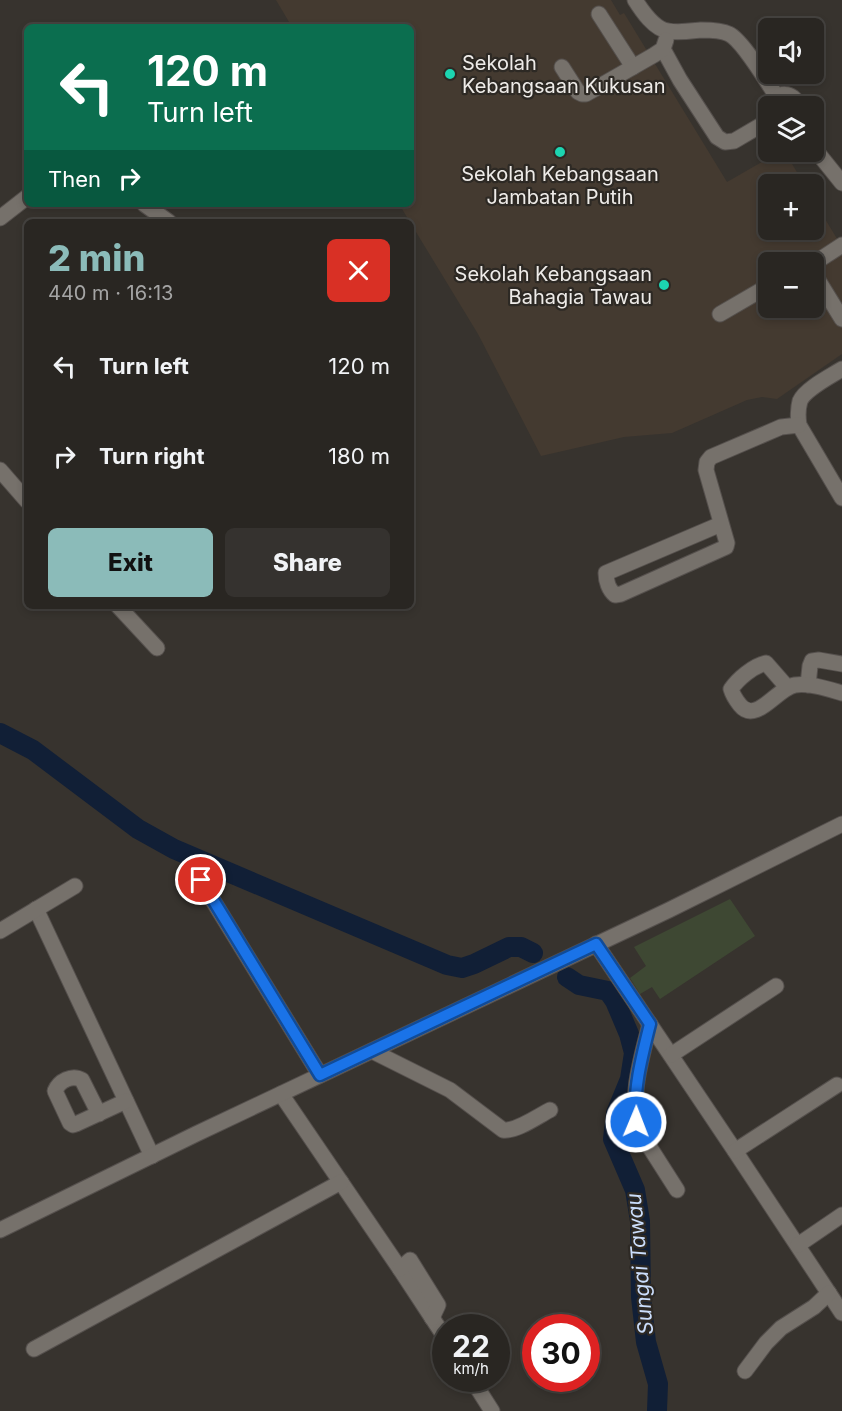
<!DOCTYPE html>
<meta charset="utf-8">
<style>
:root{--surface:#292622;--page:#35322f;--text:#f1f3f6;--muted:#a5a5a5;--line:#454340;--accent:#8bbbb9}
body{margin:0;font-family:Inter,sans-serif;background:var(--page);color:var(--text);height:100vh;display:flex;flex-direction:column;font-size:22px;white-space:nowrap}
*{box-sizing:border-box;margin:0}
p{font-size:20px;color:var(--muted)}
.icon{flex:none;width:33px;height:33px;fill:none;stroke:currentColor;stroke-width:2;stroke-linecap:round;stroke-linejoin:round}
.map{position:relative;flex:1;overflow:hidden}
.side{position:absolute;left:24px;top:219px;width:390px;height:390px;display:flex;flex-direction:column;background:var(--surface);border-radius:9px;box-shadow:0 3px 9px #0003,0 0 0 2px var(--line)}
.side>*{flex:none}
.hud{position:absolute;left:24px;top:24px;width:390px;height:183px;border-radius:9px;box-shadow:0 3px 9px #0003,0 0 0 2px var(--line);background:#0b6e4f;color:#fff;overflow:hidden}
.controls{position:absolute;left:758px;top:18px;display:grid;gap:12px}
.controls a{display:grid;place-items:center;width:66px;height:66px;border-radius:9px;background:var(--surface);box-shadow:0 3px 9px #0003,0 0 0 2px var(--line);font-size:30px}
.speed{position:absolute;left:432px;top:1314px;display:flex;gap:12px;font-size:30px;font-weight:700;text-align:center}
.speed>*{display:grid;place-content:center;width:78px;height:78px;border-radius:50%;background:var(--surface);box-shadow:0 3px 9px #0003,0 0 0 2px var(--line);line-height:1}
.speed small{font-size:15px;font-weight:400}
.speed .limit{border:9px solid #d22;background:#fff;color:#111}
.pin{position:absolute;display:grid;place-items:center;width:51px;height:51px;color:#fff;margin:-26px;border:3px solid #fff;border-radius:50%;box-shadow:0 2px 6px #0007}
.me{position:absolute;width:66px;margin:-33px;rotate:1deg;stroke-linejoin:round;filter:drop-shadow(0 0 4px #0008)}
.turn{display:flex;align-items:center;gap:21px;height:126px;padding:0 24px;font-size:27px}
.turn .icon{width:78px;height:78px;stroke-width:2.5}
.turn b{display:block;font-size:42px;line-height:51px}
.then{display:flex;align-items:center;height:57px;padding:0 24px;background:#0003;gap:12px;font-size:22px}
.round{display:grid;place-items:center;flex:none;width:63px;height:63px;border-radius:9px;background:var(--page)}
.summary{display:flex;align-items:center;justify-content:space-between;height:102px;padding:0 24px}
h1{font-size:36px;font-weight:800;line-height:45px;color:var(--accent)}
.action{display:flex;gap:12px;margin-top:auto;padding:12px 24px}
.action a{flex:1;height:69px;border-radius:9px;background:var(--accent);color:#111;font-size:24px;font-weight:800;line-height:69px;text-align:center}
.action a+a{background:var(--page);color:var(--text)}
ul{padding:0;list-style:none}
li{display:flex;align-items:center;gap:18px;height:90px;padding:0 24px}
li div{flex:1}
li b{display:block;font-size:22px}
li em{font-style:normal}
.map>svg:first-child{display:block}
</style>
<div class="map">
<svg width="842" height="1411" viewBox="0 0 842 1411">
<rect width="100%" height="100%" fill="#37332e"/>
<!-- built -->
<path fill="#443a30" fill-rule="evenodd" d="M276,0H611L620,15L624,13L727,182L779,152H785L804,184H768V230H813V199L842,247V354L777,399L762,397L747,400L672,433L624,437L541,456L478,334L399,204H411V27H292ZM768,262H813V308H768Z"/>
<!-- green -->
<polygon fill="#3e4833" points="730,899 755,936 660,999 652,987 640,994 630,978 646,966 634,947"/>
<g fill="none" stroke-linecap="round" stroke-linejoin="round">
<!-- river -->
<g stroke="#111f36" stroke-width="20">
<polyline points="0,733 33,750 138,829 174,849 447,965 462,968 474,964 509,947 521,947 533,953"/>
<polyline points="567,977 579,985 608,991 615,1001 629,1034 634,1053 630,1079 616,1113 613,1139 635,1190 640,1221 641,1297 646,1342 658,1384 657,1411"/>
</g>
<defs>
<g id="minor">
<path d="M635,0C642,11 654,29 668,31C679,33 691,31 701,30C710,30 721,30 729,34C742,40 768,83 777,97"/>
<polyline points="599,14 633,67"/>
<polyline points="663,49 680,80 717,137 725,142 734,141 768,121"/>
<polyline points="562,67 578,92 582,94 586,94 654,55 663,49 666,40"/>
<path d="M771,106C777,90 793,91 799,106"/>
<polyline points="813,147 842,183"/>
<polyline points="144,204 169,222"/>
<polyline points="0,218 27,197"/>
<polyline points="813,266 819,260 842,245"/>
<polyline points="813,272 842,319"/>
<polyline points="720,314 768,286"/>
<path d="M842,369C831,376 805,389 800,401C798,408 798,419 799,425L842,498"/>
<polyline points="0,470 27,501"/>
<path d="M721,524L606,573C606,581 609,590 615,595L621,594L726,547L727,543L706,470L707,462L711,457L781,427L799,425"/>
<polyline points="118,606 157,648"/>
<polyline points="808,685 810,666 812,661 819,660 842,664"/>
<path d="M787,687L766,663C753,666 738,679 731,689C733,696 736,700 740,705C756,725 777,688 795,685C810,683 828,689 842,693"/>
<polyline points="201,881 320,1075"/>
<polyline points="36,909 152,1156"/>
<polyline points="0,931 75,886"/>
<polyline points="596,944 735,1151 842,1313"/>
<path d="M650,1024C642,1056 628,1100 640,1132L677,1190"/>
<path d="M372,1051L450,1090L503,1130C516,1132 538,1116 550,1110"/>
<polyline points="671,1055 776,986"/>
<polyline points="281,1094 400,1269 446,1339"/>
<path d="M99,1114L82,1080C72,1074 59,1081 55,1091L70,1123L73,1125L76,1124L126,1101"/>
<polyline points="735,1151 837,1085"/>
<polyline points="0,1230 196,1134 669,910 842,824"/>
<polyline points="798,1245 842,1215"/>
<polyline points="400,1269 410,1260 438,1305 432,1318"/>
<polyline points="34,1349 341,1182"/>
<polyline points="745,1371 766,1343 781,1328 814,1307 829,1293"/>
<polyline points="471,1378 492,1411"/>
</g>
</defs>
<!-- minor casing -->
<use href="#minor" stroke="#55504d" stroke-width="17"/>
<!-- minor -->
<use href="#minor" stroke="#76716b" stroke-width="15"/>
</g>
<g fill="none" stroke-linecap="round" stroke-linejoin="round">
<defs>
<path id="route" d="M201,880L320,1075L596,944L650,1024C642,1056 633,1089 636,1122"/>
</defs>
<!-- route casing -->
<use href="#route" stroke="#114b97" stroke-width="15"/>
<!-- route -->
<use href="#route" stroke="#1a73e8" stroke-width="10"/>
</g>
<!-- markers -->
<g fill="#1cd5b1" stroke="#2d2924" stroke-width="2">
<circle cx="450" cy="74" r="6"/>
<circle cx="560" cy="152" r="6"/>
<circle cx="664" cy="285" r="6"/>
</g>
<g text-anchor="middle" stroke-width="4.5" stroke-linejoin="round" paint-order="stroke">
<!-- poi labels -->
<g font-size="20" fill="#eeebe8" stroke="#2d2924" text-anchor="start">
<text x="462" y="70">Sekolah<tspan x="462" dy="23">Kebangsaan Kukusan</tspan></text>
<text x="560" y="181" text-anchor="middle">Sekolah Kebangsaan<tspan x="560" dy="23">Jambatan Putih</tspan></text>
<text x="652" y="281" text-anchor="end">Sekolah Kebangsaan<tspan x="652" dy="23">Bahagia Tawau</tspan></text>
</g>
<!-- water labels -->
<g font-size="21" font-style="italic" fill="#cbdefc" stroke="#2d2924">
<text transform="translate(640 1264) rotate(-95)" y="7">Sungai Tawau</text>
</g>
</g>
</svg>
<div class="controls">
<a><svg class="icon" aria-label="sound" viewBox="0 0 24 24"><path d="M4 9h4l5-4v14l-5-4H4zM17 9q2 3 0 6"/></svg></a>
<a><svg class="icon" aria-label="layers" viewBox="0 0 24 24"><path d="M12 4l9 5-9 5-9-5zM3 14l9 5 9-5"/></svg></a>
<a>+</a>
<a>−</a>
</div>
<div class="speed"><div>22<small>km/h</small></div><div class="limit">30</div></div>
<div class="pin" style="left:201px;top:880px;background:#d93025"><svg class="icon" aria-label="arrive" viewBox="0 0 24 24"><path d="M6 21V4h12l-3 4 3 4H6"/></svg></div>
<svg class="me" style="left:636px;top:1122px" viewBox="-20 -20 40 40"><circle r="17" fill="#1a73e8" stroke="#fff" stroke-width="3"/><path d="M0-11L8 9 0 5-8 9z" fill="#fff"/></svg>
<div class="hud">
<div class="turn"><svg class="icon" aria-label="left" viewBox="0 0 24 24"><path d="M17 20v-9H6M10 6l-5 5 5 5"/></svg><div><b>120 m</b>Turn left</div></div>
<div class="then">Then<svg class="icon" aria-label="right" viewBox="0 0 24 24"><path d="M7 20v-9h11M14 6l5 5-5 5"/></svg></div>
</div>
<section class="side">
<div class="summary"><div><h1>2 min</h1><p>440 m · 16:13</p></div><a class="round" style="background:#d93025;color:#fff"><svg class="icon" aria-label="close" viewBox="0 0 24 24"><path d="M6 6l12 12M18 6L6 18"/></svg></a></div>
<ul>
<li><svg class="icon" aria-label="left" viewBox="0 0 24 24"><path d="M17 20v-9H6M10 6l-5 5 5 5"/></svg><div><b>Turn left</b></div><em>120 m</em></li>
<li><svg class="icon" aria-label="right" viewBox="0 0 24 24"><path d="M7 20v-9h11M14 6l5 5-5 5"/></svg><div><b>Turn right</b></div><em>180 m</em></li>
</ul>
<div class="action"><a>Exit</a><a>Share</a></div>
</section>
</div>
